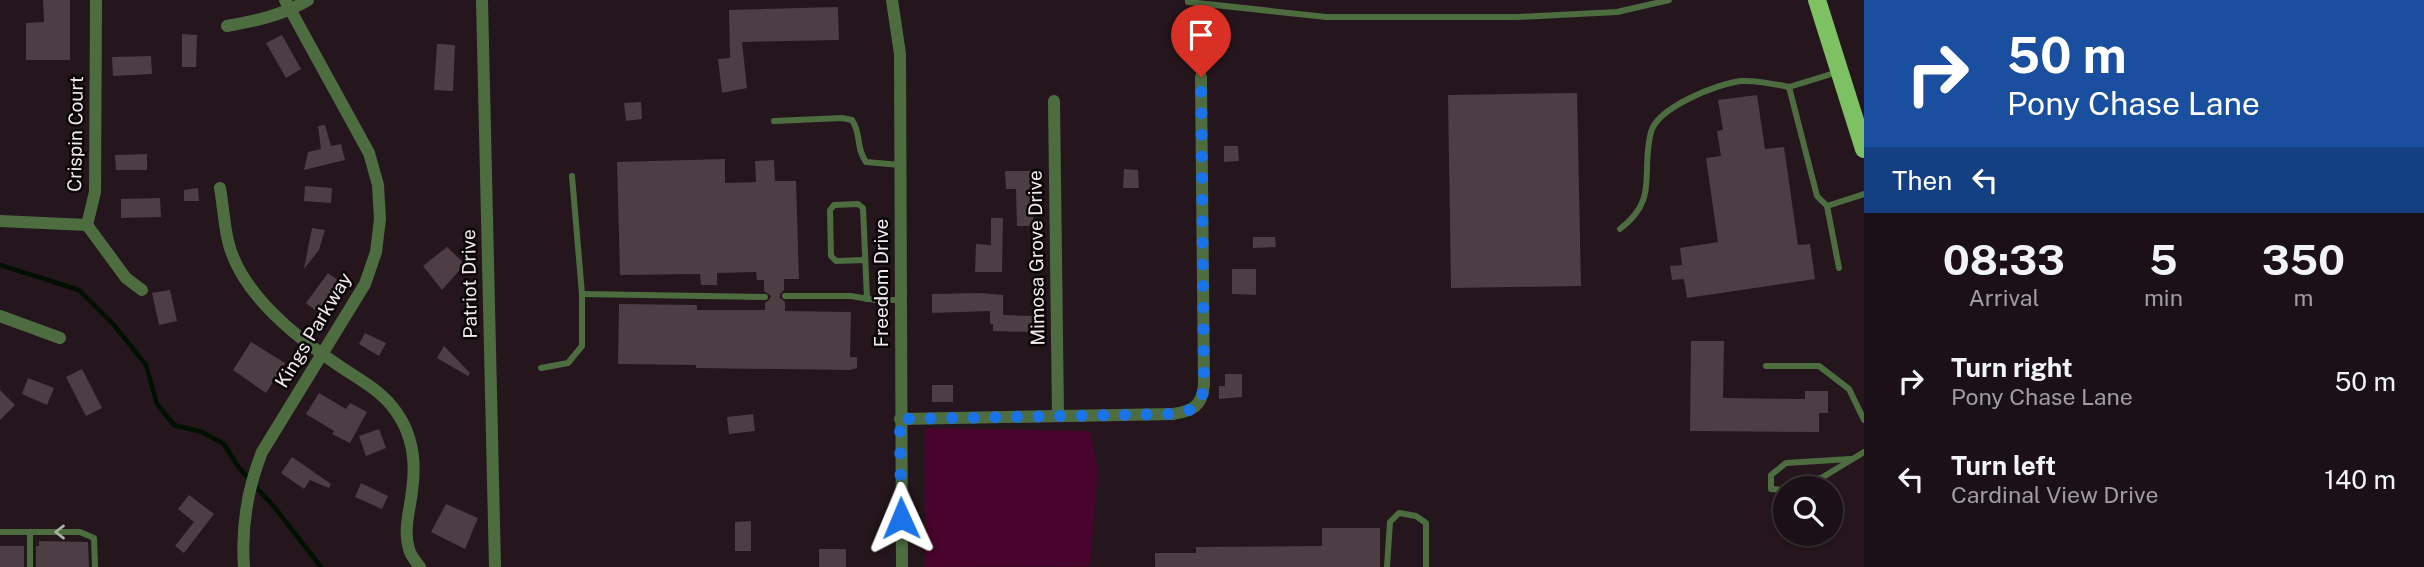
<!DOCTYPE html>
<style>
:root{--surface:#1b1015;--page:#24191e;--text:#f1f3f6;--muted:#a09da0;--line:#393034}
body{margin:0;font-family:"Public Sans",sans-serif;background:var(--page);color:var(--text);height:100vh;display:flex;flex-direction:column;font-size:26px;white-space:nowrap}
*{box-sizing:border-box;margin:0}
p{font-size:23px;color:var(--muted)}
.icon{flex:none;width:38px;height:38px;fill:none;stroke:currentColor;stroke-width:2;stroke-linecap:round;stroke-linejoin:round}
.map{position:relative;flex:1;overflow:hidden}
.sheet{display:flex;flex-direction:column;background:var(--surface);width:560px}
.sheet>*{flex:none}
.guide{background:#1a4fa0;color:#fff;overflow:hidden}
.tools{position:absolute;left:1773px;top:476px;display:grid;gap:14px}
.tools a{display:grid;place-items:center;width:70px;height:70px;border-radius:50%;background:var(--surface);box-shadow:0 2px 5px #0004,0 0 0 2px var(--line);font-size:35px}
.pin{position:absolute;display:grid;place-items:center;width:60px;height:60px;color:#fff;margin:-72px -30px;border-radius:50% 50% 50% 0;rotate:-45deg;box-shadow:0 0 7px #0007}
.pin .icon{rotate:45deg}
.me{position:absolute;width:77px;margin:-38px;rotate:359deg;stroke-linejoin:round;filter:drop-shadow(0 0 5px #0008)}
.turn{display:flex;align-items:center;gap:24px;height:147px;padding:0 28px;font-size:32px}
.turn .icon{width:91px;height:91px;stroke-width:2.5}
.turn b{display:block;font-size:49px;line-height:60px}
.then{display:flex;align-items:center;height:66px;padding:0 28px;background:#0003;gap:14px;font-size:26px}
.eta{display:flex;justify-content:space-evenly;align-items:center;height:119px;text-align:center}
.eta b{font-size:42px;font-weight:700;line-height:49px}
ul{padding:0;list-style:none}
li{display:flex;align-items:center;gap:21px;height:98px;padding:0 28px}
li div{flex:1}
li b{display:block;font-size:26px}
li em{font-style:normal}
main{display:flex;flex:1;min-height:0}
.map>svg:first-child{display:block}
</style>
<main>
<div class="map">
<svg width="1864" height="567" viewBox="0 0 1864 567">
<rect width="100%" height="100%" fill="#24161c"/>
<!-- green -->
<polygon fill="#48042c" points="925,428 1090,431 1098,471 1090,566 925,567"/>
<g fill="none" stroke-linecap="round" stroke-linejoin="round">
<!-- stream -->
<polyline stroke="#001000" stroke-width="4.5" points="0,265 79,290 114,325 146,365 157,404 174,425 202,432 224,444 239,468 276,509 321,567"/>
</g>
<!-- building -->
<g fill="#4d3d44">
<polygon points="43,0 70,0 70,60 26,60 26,23 44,22"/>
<polygon points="838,7 839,40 742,42 747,88 722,93 718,59 730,58 729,10"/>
<polygon points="182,34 197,35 196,67 182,67"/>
<polygon points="282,35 301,69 286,78 266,43"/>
<polygon points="437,44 455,45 453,91 434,90"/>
<polygon points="151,56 152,74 113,76 112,57"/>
<polygon points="1577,93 1581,286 1451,288 1448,95"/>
<polygon points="1757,95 1765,149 1784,147 1798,245 1810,244 1815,279 1687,298 1684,279 1672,280 1670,266 1682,265 1680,248 1718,242 1706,158 1721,156 1717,131 1723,130 1718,100"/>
<polygon points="641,102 642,119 626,121 624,103"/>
<polygon points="325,125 331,146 341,144 345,160 304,170 308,152 321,149 318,126"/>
<polygon points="1224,146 1238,146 1239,161 1224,162"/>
<polygon points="147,154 147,170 116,170 115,155"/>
<polygon points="725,159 725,183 756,182 755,161 774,160 775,181 796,181 799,279 784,279 784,290 780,294 780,298 785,302 785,311 851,312 850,357 857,357 857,368 850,370 696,368 696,365 618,364 619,304 697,305 697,310 765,310 765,303 769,300 771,296 764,291 764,280 757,280 756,272 717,273 717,285 701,285 700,274 620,275 617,162"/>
<polygon points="1124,169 1138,170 1139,188 1123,188"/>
<polygon points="1005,171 1034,171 1033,226 1017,226 1016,189 1006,189"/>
<polygon points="305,186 332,188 331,203 304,201"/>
<polygon points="198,188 199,201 184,201 184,190"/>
<polygon points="160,198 161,217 121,218 121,199"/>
<polygon points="991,218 1003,218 1002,272 975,272 976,244 991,245"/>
<polygon points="312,228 325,230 319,250 304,269"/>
<polygon points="1253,237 1275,237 1276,247 1253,248"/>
<polygon points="447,247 465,264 442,290 423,266"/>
<polygon points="1232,269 1256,269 1256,295 1232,294"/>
<polygon points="328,273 339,281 317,312 306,303"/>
<polygon points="170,290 177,321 159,325 152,293"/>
<polygon points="980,293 1003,295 1003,315 1033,316 1032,332 993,331 993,324 990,324 990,311 932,313 932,294"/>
<polygon points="365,333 386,343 379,356 359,344"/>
<polygon points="1691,341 1724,341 1723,398 1805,399 1805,391 1828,391 1828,413 1819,413 1819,432 1690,431"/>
<polygon points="251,342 285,363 266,393 233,370"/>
<polygon points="444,346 470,373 468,376 437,358"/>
<polygon points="82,369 102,408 86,416 66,377"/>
<polygon points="1225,374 1242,374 1242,397 1219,399 1219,386 1225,386"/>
<polygon points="28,378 54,388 47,405 22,394"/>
<rect x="932" y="385" width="21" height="17"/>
<polygon points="0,390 15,405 0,420"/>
<polygon points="319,393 346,409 350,403 367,412 350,443 332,434 334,431 306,414"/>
<polygon points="753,414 755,431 729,434 727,417"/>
<polygon points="379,429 386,448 366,456 359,436"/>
<polygon points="292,457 331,484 329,488 310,480 304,489 281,473"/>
<polygon points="361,483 388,496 382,509 355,497"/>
<polygon points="189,495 214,514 184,553 175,546 194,522 178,509"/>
<polygon points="446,504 478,518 465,549 431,532"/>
<polygon points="751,521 751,551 735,551 735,522"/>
<polygon points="1322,528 1380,528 1380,567 1155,567 1155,553 1196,553 1196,547 1322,546"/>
<polygon points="39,541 88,542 89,567 36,567 36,546 39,546"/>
<rect x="0" y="546" width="24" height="21"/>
<rect x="819" y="549" width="27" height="18"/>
</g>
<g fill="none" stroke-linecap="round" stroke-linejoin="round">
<!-- service -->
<g stroke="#4d6d41" stroke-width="6">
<polyline points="1188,0 1188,2 1326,17 1518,17 1617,12 1669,0"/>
<polyline points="1838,72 1789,87 1817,196 1827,206 1839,268"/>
<path d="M774,121L842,118L852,120C862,135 855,146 866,162L900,165"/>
<polyline points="1827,206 1864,194"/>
<path d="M1620,229C1660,198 1640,174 1651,132C1658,107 1717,84 1741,81C1757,80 1774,84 1789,87"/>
<polyline points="865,260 836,261 831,256 830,210 834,205 858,204 863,208 867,299"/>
<polyline points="582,294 765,297"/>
<polyline points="785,296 851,296 875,300 900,300"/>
<polyline points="1766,366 1819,366 1849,389 1864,420"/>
<polyline points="541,368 568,363 582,346 582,294 572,176"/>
<polyline points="1791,488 1823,477 1864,452"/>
<polyline points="1785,490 1771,489 1771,475 1786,463 1850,459"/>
<polyline points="0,532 30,532"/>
<polyline points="30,567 30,532 80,532 94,538 95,567"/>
<polyline points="1387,567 1390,522 1399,513 1416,516 1426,523 1426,567"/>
</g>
<!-- minor -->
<g stroke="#4d6d41" stroke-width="12">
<polyline points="482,0 495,567"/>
<polyline points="892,0 900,54 902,567"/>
<path d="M227,26C256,21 283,15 308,0"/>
<polyline points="1054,101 1058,415"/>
<path d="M220,188C223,205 224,224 228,241C240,292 293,335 335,363C358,379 382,390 397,413C413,436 416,464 412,491C410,510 403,530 409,549C410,555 416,562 420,567"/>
<polyline points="0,221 87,225"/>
<polyline points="87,225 95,192 96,0"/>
<polyline points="87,225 126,278 142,290"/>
<polyline points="0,316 60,338"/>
<path d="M900,419L1173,414C1193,411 1202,406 1204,385L1201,77"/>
<path d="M244,567C241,526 247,490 262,452L365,284L376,252L380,219L378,185L369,153L285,0"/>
</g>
<!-- primary -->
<polyline stroke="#7dc163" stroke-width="18" points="1817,0 1864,149"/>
</g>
<!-- one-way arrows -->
<defs><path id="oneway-chevron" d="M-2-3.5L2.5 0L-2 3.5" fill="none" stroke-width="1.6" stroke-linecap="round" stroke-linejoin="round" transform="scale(1.75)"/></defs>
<use stroke="#a9b2a0" href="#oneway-chevron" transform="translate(60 532) rotate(-180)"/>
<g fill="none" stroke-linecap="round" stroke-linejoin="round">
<!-- route -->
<path stroke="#1a73e8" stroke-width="12" stroke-dasharray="0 21.6" d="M901,518L900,419L1173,414C1193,411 1202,406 1204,385L1201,77"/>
</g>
<g text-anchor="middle" stroke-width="5" stroke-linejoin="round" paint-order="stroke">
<!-- street labels -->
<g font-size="19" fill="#f4eaee" stroke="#090406">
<text transform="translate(75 134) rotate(-89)" y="7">Crispin Court</text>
<text transform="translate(1036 258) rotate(-91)" y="7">Mimosa Grove Drive</text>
<text transform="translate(881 283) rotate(-90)" y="7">Freedom Drive</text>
<text transform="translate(469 284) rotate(-91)" y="7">Patriot Drive</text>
<text transform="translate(313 330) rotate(-59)" y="7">Kings Parkway</text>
</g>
</g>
</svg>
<div class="tools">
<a><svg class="icon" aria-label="search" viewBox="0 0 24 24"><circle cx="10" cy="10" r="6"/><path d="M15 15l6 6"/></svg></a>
</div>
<div class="pin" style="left:1201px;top:77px;background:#d93025"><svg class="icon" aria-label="arrive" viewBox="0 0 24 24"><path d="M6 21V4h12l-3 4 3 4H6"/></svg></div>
<svg class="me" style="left:901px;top:518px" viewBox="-20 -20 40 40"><path d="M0-17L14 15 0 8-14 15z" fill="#1a73e8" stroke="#fff" stroke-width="4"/></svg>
</div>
<section class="sheet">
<div class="guide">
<div class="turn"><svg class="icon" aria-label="right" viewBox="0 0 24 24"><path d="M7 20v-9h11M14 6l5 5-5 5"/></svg><div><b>50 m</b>Pony Chase Lane</div></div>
<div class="then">Then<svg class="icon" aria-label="left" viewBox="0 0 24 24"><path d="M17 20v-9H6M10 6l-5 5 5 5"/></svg></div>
</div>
<div class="eta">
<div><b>08:33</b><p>Arrival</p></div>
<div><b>5</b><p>min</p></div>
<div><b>350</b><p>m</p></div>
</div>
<ul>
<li><svg class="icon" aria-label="right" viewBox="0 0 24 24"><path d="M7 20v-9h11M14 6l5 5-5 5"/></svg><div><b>Turn right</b><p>Pony Chase Lane</p></div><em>50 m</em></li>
<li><svg class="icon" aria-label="left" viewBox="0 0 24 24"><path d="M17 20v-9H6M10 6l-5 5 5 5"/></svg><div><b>Turn left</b><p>Cardinal View Drive</p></div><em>140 m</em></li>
</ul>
</section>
</main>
